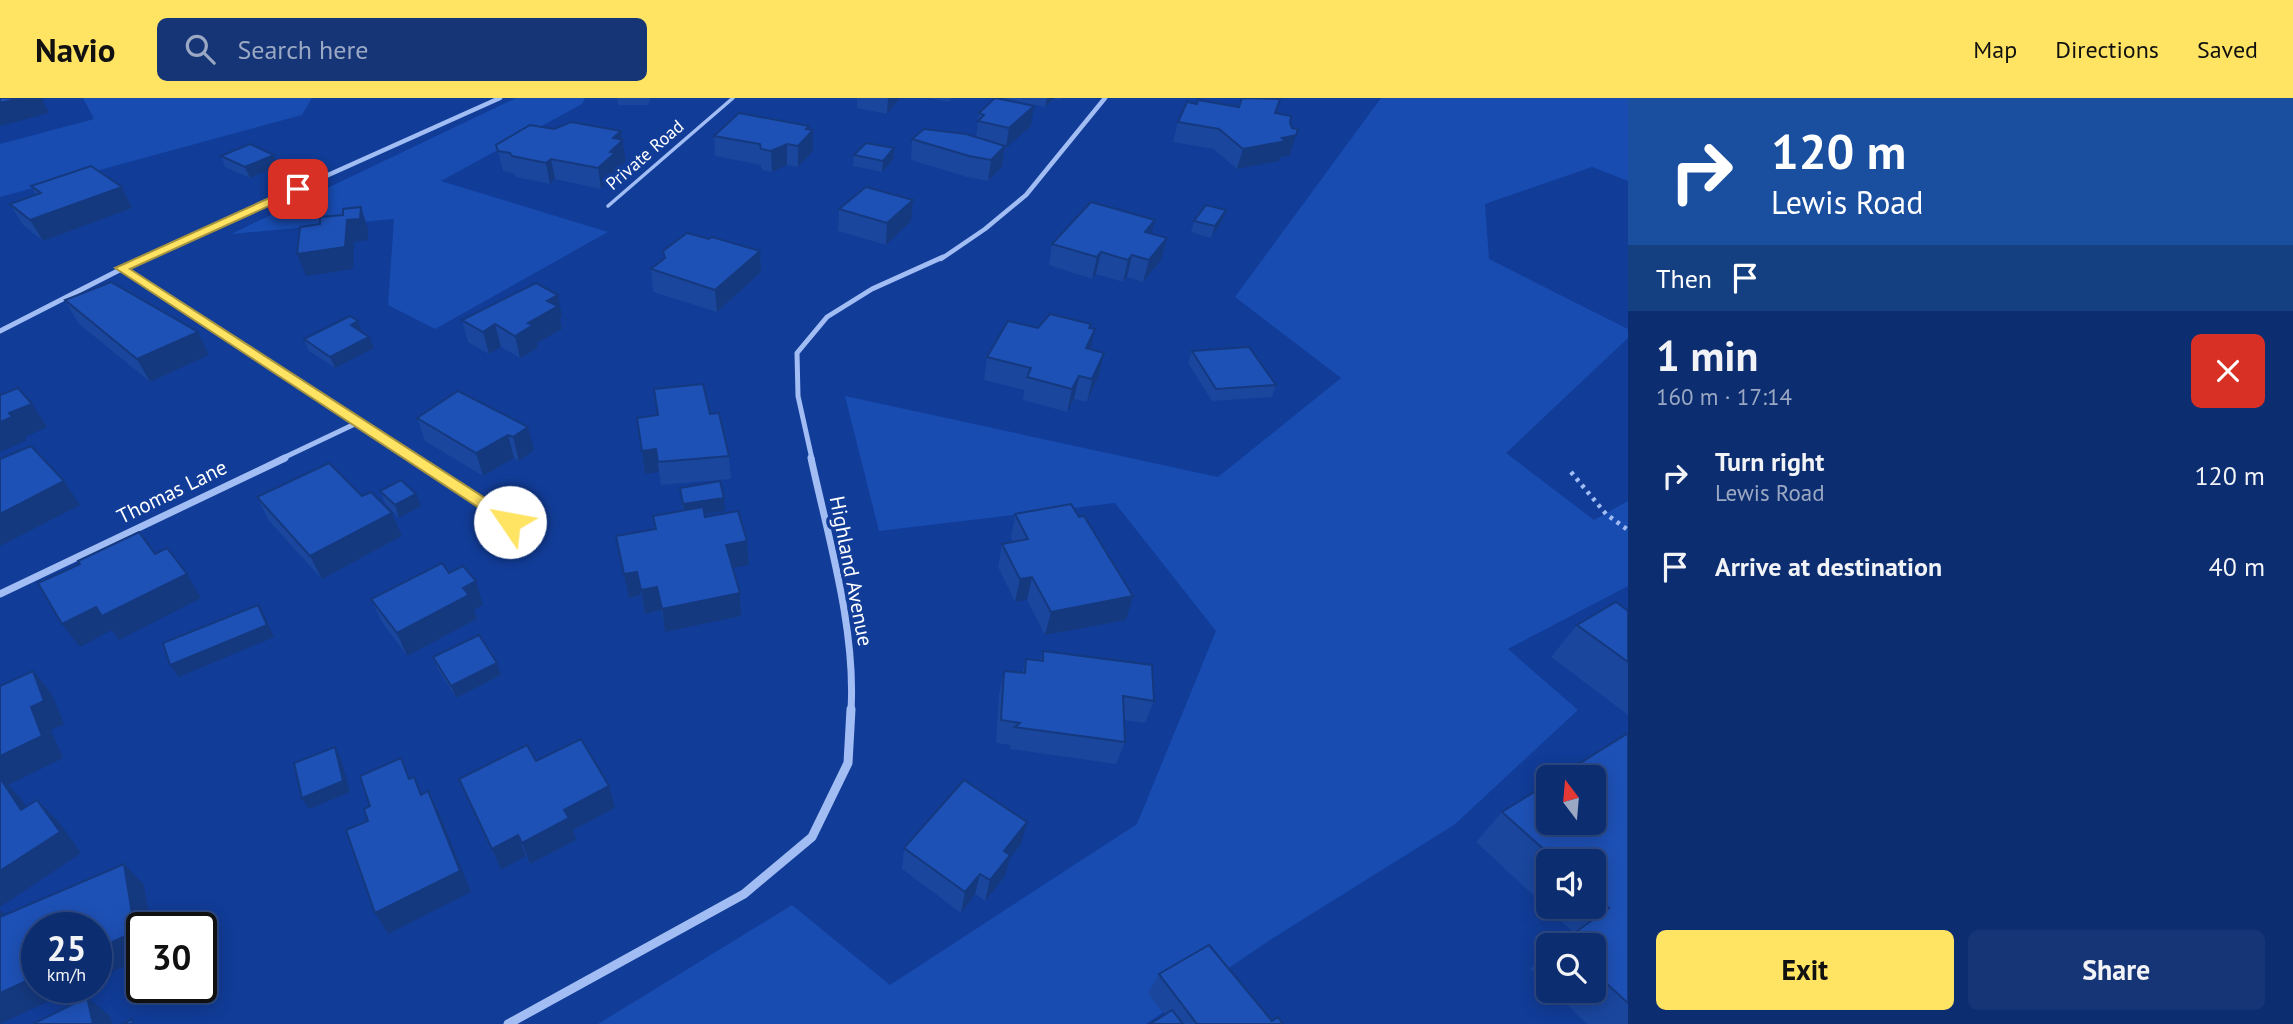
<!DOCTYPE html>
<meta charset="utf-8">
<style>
:root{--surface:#0d2d71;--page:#163576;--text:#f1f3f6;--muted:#9aa8c3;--line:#2d4984;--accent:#ffe363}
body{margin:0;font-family:"PT Sans",sans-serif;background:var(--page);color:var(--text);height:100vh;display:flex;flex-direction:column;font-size:26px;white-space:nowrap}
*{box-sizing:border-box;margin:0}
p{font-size:23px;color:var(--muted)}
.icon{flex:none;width:38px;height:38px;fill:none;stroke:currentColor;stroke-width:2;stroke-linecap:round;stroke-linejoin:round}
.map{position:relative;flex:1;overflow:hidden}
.drawer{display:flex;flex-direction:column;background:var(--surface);width:665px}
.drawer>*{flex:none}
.banner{background:#1a4fa0;color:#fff;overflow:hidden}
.needle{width:46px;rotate:344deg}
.tools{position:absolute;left:1536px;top:667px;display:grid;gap:14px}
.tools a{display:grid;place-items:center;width:70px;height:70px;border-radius:10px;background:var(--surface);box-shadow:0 4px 18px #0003,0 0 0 2px var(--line);font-size:35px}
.speed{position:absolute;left:21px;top:814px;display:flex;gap:14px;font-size:35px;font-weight:700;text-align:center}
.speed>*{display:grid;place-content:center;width:91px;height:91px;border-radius:50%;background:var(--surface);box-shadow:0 4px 18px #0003,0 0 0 2px var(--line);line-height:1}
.speed small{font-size:18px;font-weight:400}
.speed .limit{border:4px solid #111;border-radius:10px;background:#fff;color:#111}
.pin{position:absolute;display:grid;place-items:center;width:60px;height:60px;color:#fff;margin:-30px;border-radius:14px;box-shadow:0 4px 10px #0006}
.me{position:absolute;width:77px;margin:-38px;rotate:303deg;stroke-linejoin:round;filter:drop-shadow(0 0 5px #0008)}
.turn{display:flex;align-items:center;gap:24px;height:147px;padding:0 28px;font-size:32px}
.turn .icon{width:91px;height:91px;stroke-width:2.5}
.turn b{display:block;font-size:49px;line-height:60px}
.then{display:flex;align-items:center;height:66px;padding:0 28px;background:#0003;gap:14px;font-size:26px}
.round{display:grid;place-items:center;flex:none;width:74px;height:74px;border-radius:10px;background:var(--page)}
.headline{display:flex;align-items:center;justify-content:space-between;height:119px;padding:0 28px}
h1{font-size:42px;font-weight:600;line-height:52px}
.primary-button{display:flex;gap:14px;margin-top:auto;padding:14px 28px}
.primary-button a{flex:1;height:80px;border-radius:10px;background:var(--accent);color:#111;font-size:28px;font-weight:600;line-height:80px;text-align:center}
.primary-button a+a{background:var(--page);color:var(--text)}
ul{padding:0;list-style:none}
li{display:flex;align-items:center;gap:21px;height:91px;padding:0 28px}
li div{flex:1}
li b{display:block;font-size:26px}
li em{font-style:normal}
header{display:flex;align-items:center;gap:42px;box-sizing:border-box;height:98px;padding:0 35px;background:var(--accent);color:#111}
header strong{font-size:33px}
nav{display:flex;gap:38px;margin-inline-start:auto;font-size:24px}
.search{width:490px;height:63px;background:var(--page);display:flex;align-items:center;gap:18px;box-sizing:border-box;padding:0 24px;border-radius:10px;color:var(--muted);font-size:26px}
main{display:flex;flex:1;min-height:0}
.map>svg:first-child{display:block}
</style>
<header>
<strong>Navio</strong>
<div class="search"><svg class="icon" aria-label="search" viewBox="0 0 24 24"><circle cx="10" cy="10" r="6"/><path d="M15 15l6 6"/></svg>Search here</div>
<nav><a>Map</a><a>Directions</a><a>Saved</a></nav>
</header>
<main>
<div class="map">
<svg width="1628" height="926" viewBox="0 0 1628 926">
<rect width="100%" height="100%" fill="#113c97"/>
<!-- green -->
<g fill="#184cb1">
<polygon points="83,0 312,0 302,17 0,99 0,46 94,21"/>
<polygon points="516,0 585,0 582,6 441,83 608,134 435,231 388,207 394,121 231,136"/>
<polygon points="1381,0 1628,0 1628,83 1592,69 1485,106 1489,161 1628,231 1628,240 1506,355 1594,422 1628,403 1628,488 1508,551 1578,612 1454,727 1267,844 1146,926 598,926 792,807 890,887 1137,726 1216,533 1115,405 879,433 845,298 1218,379 1341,280 1235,199"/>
</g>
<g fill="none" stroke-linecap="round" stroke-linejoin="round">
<!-- path -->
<polyline stroke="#a1bdf4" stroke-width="4.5" stroke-dasharray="3.5 5" stroke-linecap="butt" points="1571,374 1606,416 1628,432"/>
<!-- lane -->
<polyline stroke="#a1bdf4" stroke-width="3.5" points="608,108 733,0"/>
<!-- street-far3 -->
<g stroke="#a1bdf4" stroke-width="4.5">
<polyline points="141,161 500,0"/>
<polyline points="941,161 985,131 1026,97 1105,0"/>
</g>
<!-- street-far2 -->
<g stroke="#a1bdf4" stroke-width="5">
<polyline points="121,170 414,361"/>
<polyline points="0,233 145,159"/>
<polyline points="281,361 359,324"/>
<polyline points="812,361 798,298 797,255 827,219 872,191 943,159"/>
</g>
<!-- street-far1 -->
<g stroke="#a1bdf4" stroke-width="7">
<polyline points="411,360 510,424"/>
<path d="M811,360C828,439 856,531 851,612"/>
<polyline points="0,496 285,360"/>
</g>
<!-- street -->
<polyline stroke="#a1bdf4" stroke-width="9" points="508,926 744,796 812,739 848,665 851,611"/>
</g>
<!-- wall -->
<g fill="#1a469d" fill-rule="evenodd">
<polygon points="617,0 651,0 648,7 618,7"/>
<polygon points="857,0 900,0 887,16 857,10"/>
<polygon points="928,0 953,0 949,4"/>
<polygon points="1002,0 1062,0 1060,2 1055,1 1045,9"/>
<polygon points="979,15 1031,28 1006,50 1005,50 1002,69 988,83 967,79 911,62 912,41 976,40"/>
<polygon points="1275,15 1290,25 1290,57 1281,59 1279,63 1237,71 1213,51 1173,44 1178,24"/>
<polygon points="809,28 813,53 798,69 787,67 772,74 762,72 761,67 715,58 714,38"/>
<polygon points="554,31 621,33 626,63 618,70 618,75 601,91 555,81 550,86 516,79 514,76 503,73 496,47"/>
<polygon points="274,57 278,68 250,80 225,69 221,58"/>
<polygon points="854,57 894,61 882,74 853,68"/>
<polygon points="31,88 122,89 132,110 43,143 23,127 10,106 36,97"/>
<polygon points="913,102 911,123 886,147 838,133 839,111"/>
<polygon points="1194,123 1222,123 1211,140 1191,134"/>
<polygon points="1152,136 1161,162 1143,184 1127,179 1123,184 1096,176 1092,181 1049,167 1052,146"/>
<polygon points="709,141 760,153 761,174 717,214 653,194 651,171 664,161 663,153"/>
<polygon points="65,202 198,234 209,257 150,284 78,225"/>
<polygon points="562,219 560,221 562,231 537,245 538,250 520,260 501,249 489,256 468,244 462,222"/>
<polygon points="1038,230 1090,230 1091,251 1104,255 1099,277 1087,304 1074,301 1067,314 1023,302 1024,292 984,282 987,259"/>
<polygon points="304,241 374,250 335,270 309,253"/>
<polygon points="1192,253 1276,287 1272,299 1212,303 1188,265"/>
<polygon points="458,293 534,352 519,363 514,360 483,378 425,343 417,320"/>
<polygon points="710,316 729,358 731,381 661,387 659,374 645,376 637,320"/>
<polygon points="680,390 725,413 705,416 705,419 747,443 749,467 732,470 740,495 741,518 665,534 661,512 645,516 641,497 629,500 616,438 655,431 653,418 683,413"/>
<polygon points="380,393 421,408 399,420 385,405"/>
<polygon points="362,398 392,415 402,438 322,481 269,423 257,399"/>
<polygon points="1015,416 1126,522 1045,537 1027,502 1015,504 998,469 1002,446 1013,444 1011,440"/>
<polygon points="449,475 483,507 474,512 477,521 407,558 382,524 371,501"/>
<polygon points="1628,513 1628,617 1551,559 1577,527"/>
<polygon points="1043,553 1154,603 1145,625 1124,622 1125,644 1116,666 1010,651 1011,647 996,645 999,596 1004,573 1022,575 1026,561 1040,563"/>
<polygon points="433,559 501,577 456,600 438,571"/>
<path d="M1628,635V926H1587L1552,892H1594V847H1558L1574,835L1476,744L1502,714ZM1549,763H1594V808H1549Z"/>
<polygon points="536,663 615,710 573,732 576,742 530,766 526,758 501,772 459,681"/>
<polygon points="1021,746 1010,760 1005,778 985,803 975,796 961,815 902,771 904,750"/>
<polygon points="1549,855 1549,889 1530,871"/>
<polygon points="1159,876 1272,923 1283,926 1150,926 1165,917 1148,895"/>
</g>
<!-- shaded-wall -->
<g fill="#15397f">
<polygon points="20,0 42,0 49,15 0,28 0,5"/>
<polygon points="888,0 900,0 887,16"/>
<polygon points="1047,0 1055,0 1045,9"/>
<polygon points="1034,8 1031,28 1006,50 1009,30"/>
<polygon points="809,28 809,36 813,32 813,53 798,69 798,48 806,31"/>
<polygon points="621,33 626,63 618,70 618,75 601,91 598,70 610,54 613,40"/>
<polygon points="1296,37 1290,57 1281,59 1279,63 1237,71 1243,51"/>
<polygon points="787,46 787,67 772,74 771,53"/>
<polygon points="1005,48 1002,69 988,83 991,62"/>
<polygon points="894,50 894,61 882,74 883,63"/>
<polygon points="274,57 278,68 250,80 245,69"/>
<polygon points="551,61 555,81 550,86 546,65"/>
<polygon points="122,89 132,110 43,143 30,122"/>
<polygon points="913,102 911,123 886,147 887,125"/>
<polygon points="361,109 368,131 368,142 354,144 353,171 306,178 297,156 347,122"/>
<polygon points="1226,112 1222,123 1211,140 1215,128"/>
<polygon points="1155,122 1150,143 1145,134"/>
<polygon points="1167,140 1161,162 1143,184 1149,162"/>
<polygon points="760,153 761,174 717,214 715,192"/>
<polygon points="1101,154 1096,176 1092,181 1097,159"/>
<polygon points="1132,157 1127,179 1123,184 1128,162"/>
<polygon points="558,197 562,219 560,221 562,231 537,245 538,250 520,260 515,238 528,225 547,203"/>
<polygon points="358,223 362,235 351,227"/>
<polygon points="495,226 501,249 489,256 483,234"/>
<polygon points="1095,231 1090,254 1086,250"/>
<polygon points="198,234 209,257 150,284 137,261"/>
<polygon points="369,239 374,250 335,270 330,259"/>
<polygon points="1104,255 1099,277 1087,304 1092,281"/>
<polygon points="1079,278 1074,301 1067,314 1072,291"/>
<polygon points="32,306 47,329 25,339 27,342 0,354 0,324 9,315"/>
<polygon points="528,329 534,352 519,363 513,339"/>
<polygon points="508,337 514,360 483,378 476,355"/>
<polygon points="656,351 659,374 645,376 642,353"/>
<polygon points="64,383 80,407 0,448 0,416"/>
<polygon points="416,396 421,408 399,420 395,407"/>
<polygon points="724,400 725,413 684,419 683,406"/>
<polygon points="392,415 402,438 322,481 310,458"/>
<polygon points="747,443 749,467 728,471 726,447"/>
<polygon points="637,474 641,497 629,500 624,476"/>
<polygon points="187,476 201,500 119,542 112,532 80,549 62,526 96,509"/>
<polygon points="1032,479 1027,502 1015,504 1020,481"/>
<polygon points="476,483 483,507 474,512 477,521 407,558 397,535 463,490"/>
<polygon points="657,489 661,512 645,516 641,492"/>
<polygon points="740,495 741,518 665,534 662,511"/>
<polygon points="1133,498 1126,522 1045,537 1051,514"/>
<polygon points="258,507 265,519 274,539 179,579 170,567"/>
<polygon points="497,565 501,577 456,600 451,588"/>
<polygon points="33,573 52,596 64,626 51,632 63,660 8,687 22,702 43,734 0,691 0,658 31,609"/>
<polygon points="335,649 341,661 350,694 309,711 302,700"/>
<polygon points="609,688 615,710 573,732 576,742 530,766 522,745 564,712"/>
<polygon points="428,693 439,715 471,794 388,836 375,815"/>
<polygon points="37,702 59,724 81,755 0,809 0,773"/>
<polygon points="1027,724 1021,746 1010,760 1005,778 985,803 990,782 1004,753"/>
<polygon points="518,737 526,758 501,772 492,751"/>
<polygon points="124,766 144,787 151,830 142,830 142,860 96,881 96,851"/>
<polygon points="980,776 975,796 961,815 965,794"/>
<polygon points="0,812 19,828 0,824"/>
<polygon points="37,878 37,889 79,889 0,926 0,895"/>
<polygon points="87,899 110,918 112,926 93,926"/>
</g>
<!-- building -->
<g fill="#1e51b6" stroke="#15397f" stroke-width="2">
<polygon points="0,0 20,0 0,5"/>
<polygon points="995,0 1034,8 1009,30 978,23 984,17 979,15"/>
<polygon points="1242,0 1280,1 1275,15 1291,18 1290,25 1292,30 1298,31 1296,37 1282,40 1286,43 1243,51 1219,31 1178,24 1187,4 1197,6 1198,2 1239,9"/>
<polygon points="739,15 809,28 806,31 813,32 798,48 787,46 771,53 761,51 760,46 714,38"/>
<polygon points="571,24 621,33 613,40 623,42 610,54 615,55 598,70 551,61 546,65 512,58 510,55 498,53 496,47 530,27 554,31"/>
<polygon points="924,31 966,36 1005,48 991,62 969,58 912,41"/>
<polygon points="866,45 894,50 883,63 854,57"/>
<polygon points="250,46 274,57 245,69 221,58"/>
<polygon points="91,68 122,89 30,122 10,106 41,95 31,88"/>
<polygon points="866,89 913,102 887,125 839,111"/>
<polygon points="1091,104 1155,122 1145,134 1167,140 1149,162 1132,157 1128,162 1101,154 1097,159 1052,146"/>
<polygon points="1206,107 1226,112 1215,128 1194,123"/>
<polygon points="361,109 360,121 347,122 345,149 297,156 300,129 320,126 320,119 343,117 343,111"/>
<polygon points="687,135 709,141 712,139 760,153 715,192 651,171 665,160 663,153"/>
<polygon points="111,184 198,234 137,261 65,202"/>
<polygon points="536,185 558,197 547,203 558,208 528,225 533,227 515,238 495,226 483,234 462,222"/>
<polygon points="1050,216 1091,226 1089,230 1095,231 1086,250 1104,255 1092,281 1079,278 1072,291 1027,279 1031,270 987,259 1008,223 1038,230"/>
<polygon points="350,218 358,223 351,227 369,239 330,259 304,241"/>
<polygon points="1249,249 1276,287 1216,291 1192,253"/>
<polygon points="703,286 710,316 719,315 729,358 658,364 656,351 642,353 637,320 658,317 654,291"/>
<polygon points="18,290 32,306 9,315 12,319 0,324 0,297"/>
<polygon points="458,293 528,329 513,339 508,337 476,355 417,320"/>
<polygon points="31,348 64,383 0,416 0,361"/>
<polygon points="329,365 362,398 371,394 392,415 310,458 257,399"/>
<polygon points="401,382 416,396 395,407 380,393"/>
<polygon points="720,383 724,400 683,406 680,390"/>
<polygon points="1071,406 1079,419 1084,418 1133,498 1051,514 1032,479 1020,481 1002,446 1028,441 1015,416"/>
<polygon points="703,409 705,419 738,413 747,443 726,447 740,495 662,511 657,489 641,492 637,474 624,476 616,438 656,431 653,418"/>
<polygon points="139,434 155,456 167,450 187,476 102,518 96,509 62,526 38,485 80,466 78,463"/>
<polygon points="442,465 449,475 463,468 476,483 463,490 469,497 397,535 371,501"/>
<polygon points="1616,504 1628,513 1628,564 1577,527"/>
<polygon points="258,507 267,527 170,567 163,545"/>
<polygon points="479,537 497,565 451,588 433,559"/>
<polygon points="1043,553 1152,567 1154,603 1123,598 1125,644 1015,629 1020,625 1001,622 1004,573 1025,575 1026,561 1043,563"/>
<polygon points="33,573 44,603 31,609 42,638 0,658 0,588"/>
<polygon points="1628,635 1628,905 1594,874 1594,847 1565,847 1562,844 1609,810 1594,796 1594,763 1557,763 1502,714 1549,685 1549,724 1594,724 1594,679 1558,679"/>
<polygon points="581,641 609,688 564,712 569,720 522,745 518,737 492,751 459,681 527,647 536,663"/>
<polygon points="335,649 343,683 302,700 294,665"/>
<polygon points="401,660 409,681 414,679 421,697 428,693 460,773 375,815 346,732 368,723 364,711 370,708 360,678"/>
<polygon points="0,680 21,712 37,702 60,734 0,773"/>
<polygon points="964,682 1027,724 1004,753 1010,757 990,782 980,776 965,794 904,750"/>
<polygon points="124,766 135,834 96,851 96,830 37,830 37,878 0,895 0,819"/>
<polygon points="1209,847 1272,923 1278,919 1283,926 1197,926 1159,876"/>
<polygon points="87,899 93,926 33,926"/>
<polygon points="1172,912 1183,926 1150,926"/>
<polygon points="132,921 133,926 123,926"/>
</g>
<!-- route -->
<polygon fill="#ffe363" stroke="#a69440" stroke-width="2" points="298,87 304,91 302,93 130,171 516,420 516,427 505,427 115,170"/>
<g text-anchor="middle" stroke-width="7" stroke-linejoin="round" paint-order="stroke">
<!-- far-street labels -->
<g font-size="18" fill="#fff" stroke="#113c97">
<text transform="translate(645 57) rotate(-41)" y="6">Private Road</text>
</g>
<!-- street labels -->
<g font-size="21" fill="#fff" stroke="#113c97">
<text transform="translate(172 394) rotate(-26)" y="7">Thomas Lane</text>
<text transform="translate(851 473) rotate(79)" y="7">Highland Avenue</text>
</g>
</g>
</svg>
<div class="tools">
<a><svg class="needle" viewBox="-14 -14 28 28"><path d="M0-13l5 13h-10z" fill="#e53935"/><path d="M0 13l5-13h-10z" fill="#9aa8c3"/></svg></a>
<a><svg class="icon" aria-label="sound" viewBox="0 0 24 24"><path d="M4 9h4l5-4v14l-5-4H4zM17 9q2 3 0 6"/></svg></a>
<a><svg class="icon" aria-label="search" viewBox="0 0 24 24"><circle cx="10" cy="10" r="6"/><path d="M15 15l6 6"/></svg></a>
</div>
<div class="speed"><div>25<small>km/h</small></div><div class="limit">30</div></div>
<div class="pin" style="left:298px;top:91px;background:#d93025"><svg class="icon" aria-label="arrive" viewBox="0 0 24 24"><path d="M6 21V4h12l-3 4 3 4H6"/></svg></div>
<svg class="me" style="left:510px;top:424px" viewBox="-20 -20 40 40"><circle r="19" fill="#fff"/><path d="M0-13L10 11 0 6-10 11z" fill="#ffe363"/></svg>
</div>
<section class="drawer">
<div class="banner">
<div class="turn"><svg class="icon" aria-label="right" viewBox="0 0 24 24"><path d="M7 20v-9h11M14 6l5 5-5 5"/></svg><div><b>120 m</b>Lewis Road</div></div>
<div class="then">Then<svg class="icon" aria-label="arrive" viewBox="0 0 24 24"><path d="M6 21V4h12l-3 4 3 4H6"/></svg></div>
</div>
<div class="headline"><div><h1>1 min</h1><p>160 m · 17:14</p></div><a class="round" style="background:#d93025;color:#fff"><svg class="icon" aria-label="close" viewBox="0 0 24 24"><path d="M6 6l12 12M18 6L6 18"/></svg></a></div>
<ul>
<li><svg class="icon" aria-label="right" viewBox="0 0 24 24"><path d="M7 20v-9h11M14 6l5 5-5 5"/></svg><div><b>Turn right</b><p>Lewis Road</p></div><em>120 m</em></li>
<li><svg class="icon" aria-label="arrive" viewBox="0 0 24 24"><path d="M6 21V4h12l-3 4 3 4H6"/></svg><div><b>Arrive at destination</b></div><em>40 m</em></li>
</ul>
<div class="primary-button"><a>Exit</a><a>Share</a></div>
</section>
</main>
